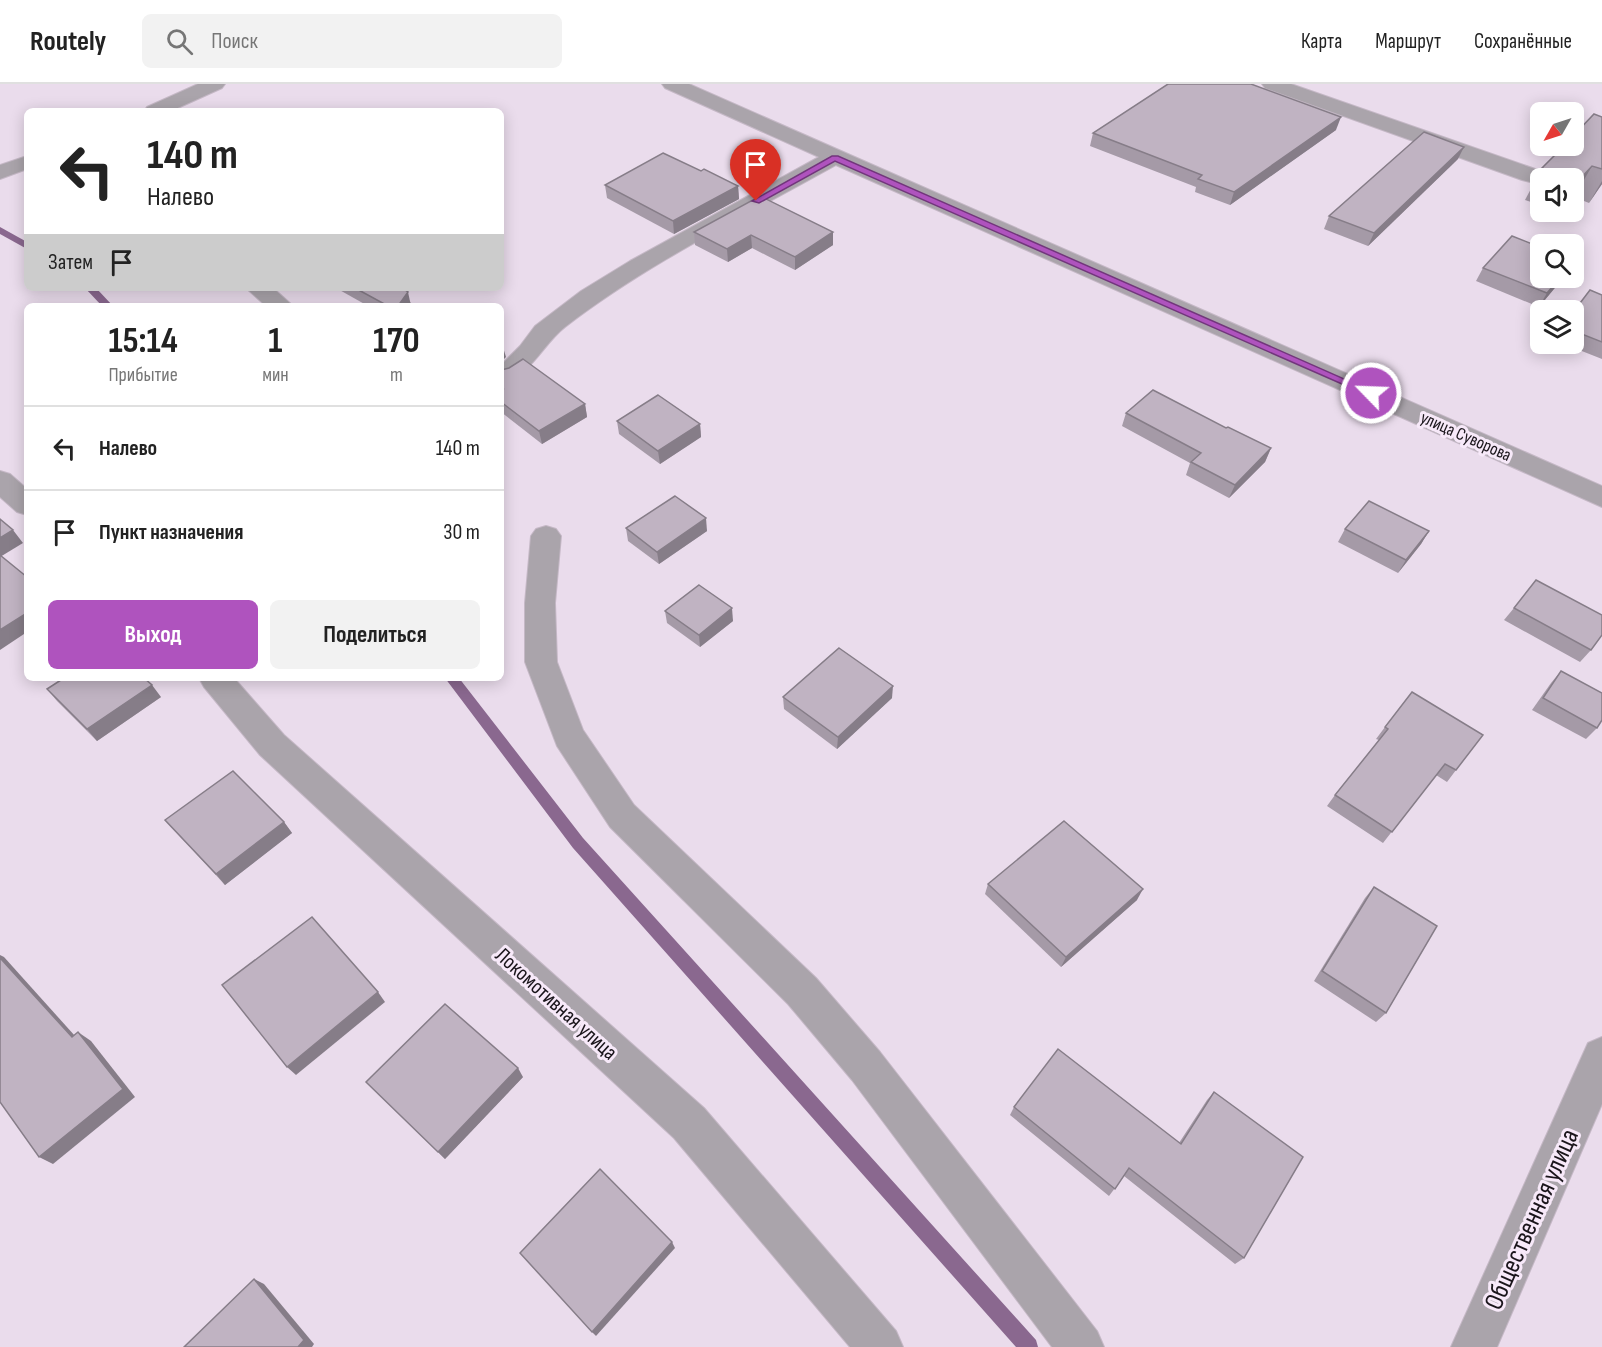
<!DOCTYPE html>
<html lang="ru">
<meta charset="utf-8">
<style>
:root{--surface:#fff;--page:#f2f2f2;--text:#222;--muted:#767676;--line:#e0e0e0;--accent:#af53be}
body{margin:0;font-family:"Sofia Sans Condensed",sans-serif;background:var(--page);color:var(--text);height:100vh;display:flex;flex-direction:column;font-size:22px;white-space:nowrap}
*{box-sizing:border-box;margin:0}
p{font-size:20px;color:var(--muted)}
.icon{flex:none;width:33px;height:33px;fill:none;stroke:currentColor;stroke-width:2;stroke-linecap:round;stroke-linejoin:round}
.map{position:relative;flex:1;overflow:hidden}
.details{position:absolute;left:24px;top:219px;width:480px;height:378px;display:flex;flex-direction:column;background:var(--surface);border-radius:9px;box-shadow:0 3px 15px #0003}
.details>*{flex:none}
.hud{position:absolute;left:24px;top:24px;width:480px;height:183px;border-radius:9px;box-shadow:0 3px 15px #0003;background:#fff;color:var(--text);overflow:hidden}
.needle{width:39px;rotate:231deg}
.buttons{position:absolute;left:1530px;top:18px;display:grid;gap:12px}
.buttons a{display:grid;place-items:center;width:54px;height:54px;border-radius:9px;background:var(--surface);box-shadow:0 3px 15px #0003;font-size:30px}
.pin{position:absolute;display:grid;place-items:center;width:51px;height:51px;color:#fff;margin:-62px -26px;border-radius:50% 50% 50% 0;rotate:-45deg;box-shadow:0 0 6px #0007}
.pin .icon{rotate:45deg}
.me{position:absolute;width:66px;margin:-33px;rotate:294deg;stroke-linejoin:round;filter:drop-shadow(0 0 4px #0008)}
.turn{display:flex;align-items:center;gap:21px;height:126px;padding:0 24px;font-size:27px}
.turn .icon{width:78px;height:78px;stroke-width:2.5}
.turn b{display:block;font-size:42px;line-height:51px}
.then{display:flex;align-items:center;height:57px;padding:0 24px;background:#0003;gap:12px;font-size:22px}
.eta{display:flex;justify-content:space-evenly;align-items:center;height:102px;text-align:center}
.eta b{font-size:36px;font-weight:700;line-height:42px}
.action{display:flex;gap:12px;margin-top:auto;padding:12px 24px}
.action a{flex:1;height:69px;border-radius:9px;background:var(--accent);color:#fff;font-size:24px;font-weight:700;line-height:69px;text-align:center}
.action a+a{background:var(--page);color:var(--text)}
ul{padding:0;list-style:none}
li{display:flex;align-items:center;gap:18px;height:84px;padding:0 24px;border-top:2px solid var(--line)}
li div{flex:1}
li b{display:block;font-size:22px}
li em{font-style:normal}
header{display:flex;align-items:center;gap:36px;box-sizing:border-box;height:84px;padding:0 30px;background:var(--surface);border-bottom:2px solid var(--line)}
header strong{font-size:28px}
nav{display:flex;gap:33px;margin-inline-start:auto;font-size:21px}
.search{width:420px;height:54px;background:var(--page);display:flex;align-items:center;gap:15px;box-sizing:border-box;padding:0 21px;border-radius:9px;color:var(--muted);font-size:22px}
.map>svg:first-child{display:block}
</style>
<header>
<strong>Routely</strong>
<div class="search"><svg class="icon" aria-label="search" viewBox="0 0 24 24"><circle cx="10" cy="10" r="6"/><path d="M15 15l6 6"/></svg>Поиск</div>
<nav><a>Карта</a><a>Маршрут</a><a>Сохранённые</a></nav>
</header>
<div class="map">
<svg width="1602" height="1263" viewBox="0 0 1602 1263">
<rect width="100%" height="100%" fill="#eadcec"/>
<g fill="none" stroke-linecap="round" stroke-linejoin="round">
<!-- stream -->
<g fill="#8a688f" fill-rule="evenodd">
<polygon points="0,143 27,158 27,165 0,150"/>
<polygon points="85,204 96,204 113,222 102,222"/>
<polygon points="445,594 459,594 583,754 1036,1256 1038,1263 1016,1263 573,764"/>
</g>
<defs>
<g id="minor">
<polygon points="198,0 225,0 222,4 171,27 144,27 147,23"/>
<path d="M662,0H689L1602,402V423L836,81C745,132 648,179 565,243C542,261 532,291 501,299V281L520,262L535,242L581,207L630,177L819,73L665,4Z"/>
<polygon points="1262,0 1291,0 1538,86 1541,91 1538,96 1530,98 1522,96 1265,4"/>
<polygon points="27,72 27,85 0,95 0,81"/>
<polygon points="246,204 273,204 293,222 266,222"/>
<polygon points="0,387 10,390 27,405 27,431 17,428 0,413"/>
<polygon points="546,442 556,445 561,452 555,519 557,578 583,646 634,721 816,894 880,968 1097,1247 1104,1263 1052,1263 852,996 788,920 610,743 557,662 525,578 525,519 531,452 536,445"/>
<polygon points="199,594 234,594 284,651 704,1024 896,1247 903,1263 850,1263 674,1054 260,671 204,603"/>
<polygon points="1602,953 1602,1020 1497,1263 1451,1263 1588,959"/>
</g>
</defs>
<!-- minor casing -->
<use href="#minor" stroke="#c5b8c6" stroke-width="2"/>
<!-- minor -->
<use href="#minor" fill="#aaa4ab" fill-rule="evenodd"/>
</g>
<!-- wall -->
<g fill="#a59aa7">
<polygon points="1602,33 1602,100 1589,119 1574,113 1574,94 1540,94 1540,121 1525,116 1542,84"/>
<polygon points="1336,46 1230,121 1195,108 1196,103 1090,62 1093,49"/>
<polygon points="1458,75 1368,162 1324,145 1329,132"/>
<polygon points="701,87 738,102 739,115 674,150 607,114 605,101"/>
<polygon points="694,148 833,148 833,161 795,186 752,164 728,178 695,161"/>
<polygon points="1483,184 1563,194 1539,223 1476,197"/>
<polygon points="336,204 402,204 412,221 368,222"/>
<polygon points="1602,211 1602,275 1564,260 1574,260 1574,227"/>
<polygon points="501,286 585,320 587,333 542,360 501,328"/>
<polygon points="1126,329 1226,344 1271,364 1265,378 1229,414 1186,391 1190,379 1122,342"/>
<polygon points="617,337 700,340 701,353 660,380 619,350"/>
<polygon points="626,444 707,447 659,480 628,457"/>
<polygon points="1345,445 1429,447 1421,460 1398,489 1338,458"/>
<polygon points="1514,524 1591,566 1580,578 1504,536"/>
<polygon points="665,527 733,537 700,563 667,539"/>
<polygon points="1561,587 1597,644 1586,655 1532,626 1551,599"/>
<polygon points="47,605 161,613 97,657 57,617"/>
<polygon points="783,613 892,614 837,665 784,625"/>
<polygon points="1385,643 1456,686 1447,698 1436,691 1383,759 1327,722 1335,711 1379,656 1376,655"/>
<polygon points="165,736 284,738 292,749 225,801"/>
<polygon points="988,800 1137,816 1061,883 985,810"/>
<polygon points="1374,803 1386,929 1376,938 1314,897 1365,814"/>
<polygon points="523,993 445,1075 366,998"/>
<polygon points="1214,1008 1244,1174 1235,1180 1124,1092 1109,1112 1010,1031 1014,1023 1179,1059 1207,1016"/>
</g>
<!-- shaded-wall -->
<g fill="#867d88">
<polygon points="1341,33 1336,46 1230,121 1234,108"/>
<polygon points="1464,63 1458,75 1368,162 1374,149"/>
<polygon points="1592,82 1574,113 1574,104 1578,97"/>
<polygon points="1602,97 1602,100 1589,119"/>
<polygon points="738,102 739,115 674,150 673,137"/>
<polygon points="833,148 833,161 795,186 795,173"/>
<polygon points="751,151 752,164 728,178 727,165"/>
<polygon points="1560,194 1563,194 1539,223 1547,209"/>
<polygon points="408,208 411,222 398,222"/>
<polygon points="502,260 506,273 501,278 501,262"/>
<polygon points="585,320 587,333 542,360 539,347"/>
<polygon points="700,340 701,353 660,380 658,367"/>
<polygon points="1271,364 1265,378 1229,414 1235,401"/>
<polygon points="706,434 707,447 659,480 657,468"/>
<polygon points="13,446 23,459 0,473 0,454"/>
<polygon points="1429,447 1421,460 1398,489 1406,476"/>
<polygon points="732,524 733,537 700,563 699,551"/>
<polygon points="27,529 27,548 0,566 0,546"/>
<polygon points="152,601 161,613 97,657 87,645"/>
<polygon points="893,602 892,614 837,665 838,653"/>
<polygon points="284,738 292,749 225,801 216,790"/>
<polygon points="1143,805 1137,816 1061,883 1066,873"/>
<polygon points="0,871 4,873 84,962 72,953 0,874"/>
<polygon points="378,908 385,918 296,991 287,983"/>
<polygon points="78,948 91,957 135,1013 53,1080 39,1073"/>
<polygon points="518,984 523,993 445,1075 438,1068"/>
<polygon points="672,1158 675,1164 596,1252 592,1248"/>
<polygon points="254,1195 264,1200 314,1260 312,1263 298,1263"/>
</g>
<!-- building -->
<g fill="#c0b3c2" stroke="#867d88" stroke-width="1.5">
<polygon points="1168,0 1251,0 1341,33 1234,108 1198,95 1202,91 1093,49"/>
<polygon points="1594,30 1602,33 1602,85 1592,82 1578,97 1542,84 1564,62 1574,62 1574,51"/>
<polygon points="1424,48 1464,63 1374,149 1329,132"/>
<polygon points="663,69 701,87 704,85 738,102 673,137 605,101"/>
<polygon points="760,112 833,148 795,173 751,151 727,165 694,148"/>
<polygon points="1512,152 1540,163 1540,194 1560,194 1547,209 1483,184"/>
<polygon points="355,204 402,204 408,208 398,222 388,222"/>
<polygon points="1590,206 1602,211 1602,258 1574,247 1574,227"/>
<polygon points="523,275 585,320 539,347 501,318 501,306 503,305 501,304 501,286 509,284"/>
<polygon points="1153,306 1226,344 1228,343 1271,364 1235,401 1191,378 1201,369 1126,329"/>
<polygon points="658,311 700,340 658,367 617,337"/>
<polygon points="675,412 706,434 657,468 626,444"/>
<polygon points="1369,417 1429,447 1406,476 1345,445"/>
<polygon points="0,435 13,446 0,454"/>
<polygon points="0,471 27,493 27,529 0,546"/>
<polygon points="1536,496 1602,531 1602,551 1591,566 1514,524"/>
<polygon points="699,501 732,524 699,551 665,527"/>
<polygon points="839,564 893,602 838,653 783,613"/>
<polygon points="1561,587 1602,609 1602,636 1597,644 1543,614"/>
<polygon points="64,594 144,594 152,601 87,645 47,605"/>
<polygon points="1412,608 1483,651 1456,686 1445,680 1392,748 1335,711 1388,645 1385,643"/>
<polygon points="233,687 284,738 216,790 165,736"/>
<polygon points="1064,737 1143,805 1066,873 988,800"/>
<polygon points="1374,803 1437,842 1386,929 1322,887"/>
<polygon points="312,833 378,908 287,983 222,901"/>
<polygon points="0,874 72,953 78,948 123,1005 39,1073 0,1018"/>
<polygon points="445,920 518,984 438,1068 366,998"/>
<polygon points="1058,965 1181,1060 1214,1008 1303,1073 1244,1174 1129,1084 1115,1105 1014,1023"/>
<polygon points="600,1085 672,1158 592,1248 520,1169"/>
<polygon points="254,1195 304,1256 298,1263 184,1263"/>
</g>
<!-- route -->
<polygon fill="#af53be" stroke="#72367c" stroke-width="1.5" points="832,72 838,72 1376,309 1375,311 1367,311 835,77 759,119 752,117"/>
<g text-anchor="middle" stroke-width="6" stroke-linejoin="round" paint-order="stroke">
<!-- far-street labels -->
<g font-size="18" fill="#1a151b" stroke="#f7e9f9">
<text transform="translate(1466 352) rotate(24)" y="6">улица Суворова</text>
</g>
<!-- street labels -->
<g font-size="22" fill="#1a151b" stroke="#f7e9f9">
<text transform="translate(557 919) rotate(42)" y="8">Локомотивная улица</text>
</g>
<!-- near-street labels -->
<g font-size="27" fill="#1a151b" stroke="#f7e9f9">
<text transform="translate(1531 1135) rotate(-66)" y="9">Общественная улица</text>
</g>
</g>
</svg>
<div class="buttons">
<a><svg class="needle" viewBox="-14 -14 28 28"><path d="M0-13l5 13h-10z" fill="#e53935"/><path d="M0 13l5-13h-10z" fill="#767676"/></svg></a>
<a><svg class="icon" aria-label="sound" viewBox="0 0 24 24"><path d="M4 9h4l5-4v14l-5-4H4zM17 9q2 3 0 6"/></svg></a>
<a><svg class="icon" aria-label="search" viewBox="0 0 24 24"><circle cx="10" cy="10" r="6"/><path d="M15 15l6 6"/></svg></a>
<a><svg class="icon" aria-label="layers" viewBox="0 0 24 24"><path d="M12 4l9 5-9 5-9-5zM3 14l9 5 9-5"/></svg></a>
</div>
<div class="pin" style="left:756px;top:117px;background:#d93025"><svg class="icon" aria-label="arrive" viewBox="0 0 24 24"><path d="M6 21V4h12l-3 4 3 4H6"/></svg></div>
<svg class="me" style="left:1371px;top:309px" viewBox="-20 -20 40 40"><circle r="17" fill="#af53be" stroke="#fff" stroke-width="3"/><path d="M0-11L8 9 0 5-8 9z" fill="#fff"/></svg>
<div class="hud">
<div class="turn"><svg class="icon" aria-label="left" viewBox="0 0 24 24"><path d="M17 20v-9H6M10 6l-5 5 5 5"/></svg><div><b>140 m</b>Налево</div></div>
<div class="then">Затем<svg class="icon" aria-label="arrive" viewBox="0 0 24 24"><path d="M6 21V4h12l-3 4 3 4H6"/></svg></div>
</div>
<section class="details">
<div class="eta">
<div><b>15:14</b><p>Прибытие</p></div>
<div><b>1</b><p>мин</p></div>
<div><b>170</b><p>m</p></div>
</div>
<ul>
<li><svg class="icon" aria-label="left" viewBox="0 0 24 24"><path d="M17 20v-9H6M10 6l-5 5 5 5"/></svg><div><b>Налево</b></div><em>140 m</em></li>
<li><svg class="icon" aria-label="arrive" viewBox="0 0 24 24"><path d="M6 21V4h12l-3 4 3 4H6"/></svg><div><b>Пункт назначения</b></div><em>30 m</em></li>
</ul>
<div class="action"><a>Выход</a><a>Поделиться</a></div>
</section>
</div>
